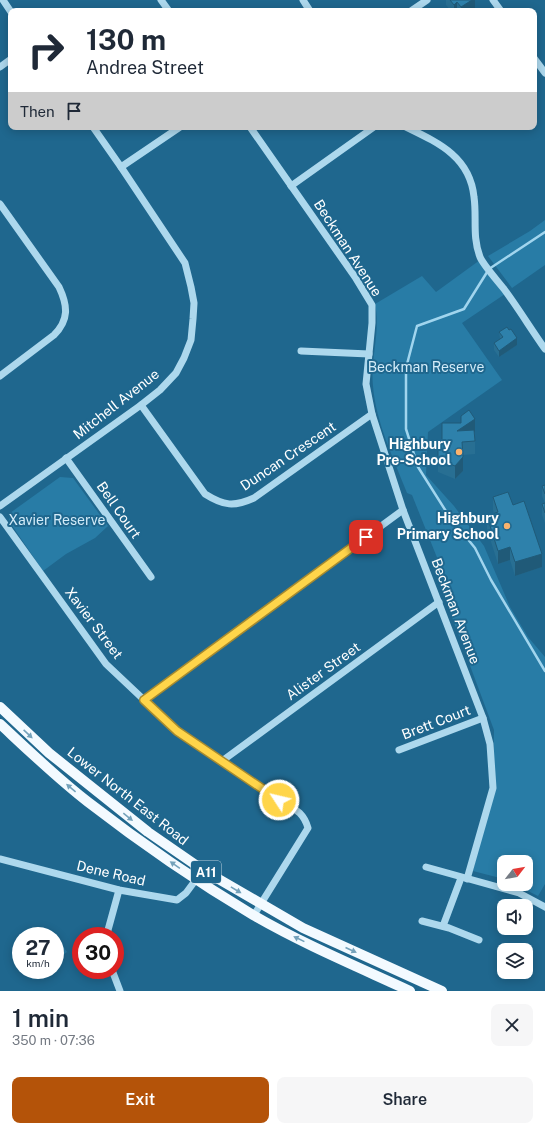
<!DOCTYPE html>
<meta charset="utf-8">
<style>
:root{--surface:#fff;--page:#f6f6f7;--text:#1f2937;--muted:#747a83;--accent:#b45309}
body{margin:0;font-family:"Public Sans",sans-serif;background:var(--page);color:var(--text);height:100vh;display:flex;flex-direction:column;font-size:15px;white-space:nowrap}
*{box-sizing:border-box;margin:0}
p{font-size:13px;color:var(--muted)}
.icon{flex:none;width:22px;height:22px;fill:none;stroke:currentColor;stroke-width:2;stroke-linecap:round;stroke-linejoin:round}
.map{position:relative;height:991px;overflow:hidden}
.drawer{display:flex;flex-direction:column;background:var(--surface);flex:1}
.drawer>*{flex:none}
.hud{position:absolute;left:8px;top:8px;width:529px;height:122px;border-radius:8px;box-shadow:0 2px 10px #0003;background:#fff;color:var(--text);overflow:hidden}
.needle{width:26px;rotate:59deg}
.buttons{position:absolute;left:497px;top:855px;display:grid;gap:8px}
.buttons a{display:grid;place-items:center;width:36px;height:36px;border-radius:8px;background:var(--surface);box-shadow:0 2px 10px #0003;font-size:20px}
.speed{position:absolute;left:12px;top:927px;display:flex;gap:8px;font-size:20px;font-weight:700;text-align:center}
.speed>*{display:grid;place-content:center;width:52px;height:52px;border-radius:50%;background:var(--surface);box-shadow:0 2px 10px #0003;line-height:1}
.speed small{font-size:10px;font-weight:400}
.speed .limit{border:6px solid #d22;background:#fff;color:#111}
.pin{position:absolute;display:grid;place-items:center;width:34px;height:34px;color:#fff;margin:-17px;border-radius:8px;box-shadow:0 2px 6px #0006}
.me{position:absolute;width:44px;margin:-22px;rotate:305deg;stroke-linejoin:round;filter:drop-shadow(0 0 3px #0008)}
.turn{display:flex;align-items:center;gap:14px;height:84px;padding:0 12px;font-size:18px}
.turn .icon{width:52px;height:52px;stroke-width:2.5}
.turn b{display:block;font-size:28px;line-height:34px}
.then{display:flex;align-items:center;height:38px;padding:0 12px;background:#0003;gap:8px;font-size:15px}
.round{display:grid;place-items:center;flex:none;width:42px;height:42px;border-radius:8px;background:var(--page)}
.summary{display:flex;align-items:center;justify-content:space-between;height:68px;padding:0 12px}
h1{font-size:24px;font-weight:600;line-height:30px}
.primary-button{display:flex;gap:8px;margin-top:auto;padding:8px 12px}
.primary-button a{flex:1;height:46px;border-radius:8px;background:var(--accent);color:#fff;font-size:16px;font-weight:600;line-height:46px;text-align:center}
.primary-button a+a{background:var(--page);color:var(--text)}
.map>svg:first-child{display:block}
</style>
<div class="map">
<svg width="545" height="991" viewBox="0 0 545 991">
<rect width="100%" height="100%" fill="#1f678e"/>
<!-- green -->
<g fill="#287ca6">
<polygon points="545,220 545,265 512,288 488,256 530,231"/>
<path d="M480,260L505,294L462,323L502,380L428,432L426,475L454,506L484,546L510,607L528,637L545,657V884L538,896L514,884H526V862H504V879L473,871L493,788L494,730L440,585L446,580L412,495L407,493C394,459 376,423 373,386C370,359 381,331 375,304L422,276L436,292Z"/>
<polygon points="60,477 73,478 108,526 95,538 66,554 43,571 9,521 10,513"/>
<polygon points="55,935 67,952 55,961 55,936 53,936"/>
</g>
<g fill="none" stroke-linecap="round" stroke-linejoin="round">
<!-- stream -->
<polyline stroke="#a1d5ee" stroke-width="2.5" points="545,232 489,269 464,309 417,326 406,368 406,429 418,467 449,516 475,548 491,580 545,671"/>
<!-- minor -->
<g stroke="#add8ed" stroke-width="7">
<polyline points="3,0 11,12"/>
<polyline points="161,0 169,11"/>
<polyline points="303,0 310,11"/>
<polyline points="493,0 501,11"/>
<polyline points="411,11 427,0"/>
<polyline points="534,58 545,73"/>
<polyline points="0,67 11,59"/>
<polyline points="250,127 355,277 372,305 372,323 366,384 372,414 403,510 483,718 490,744 493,788 467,879"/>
<path d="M406,127C439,143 470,157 474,197C477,218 472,236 480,257C484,266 497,280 504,289C518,308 531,329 545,349"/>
<polyline points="121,167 180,127"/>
<polyline points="291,186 374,127"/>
<path d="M0,204L59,287C68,306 69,320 54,335L0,376"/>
<polyline points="301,351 369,354"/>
<path d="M141,405L205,494C224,506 234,507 254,498L372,414"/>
<polyline points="66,458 151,577"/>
<polyline points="0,506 141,405 160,390 176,373 184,358 191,340 193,319 194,303 191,287 185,263 121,167 93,127"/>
<path d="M0,517L106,664L177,731L279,800C294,809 303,811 308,828L254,915"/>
<polyline points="144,700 403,510"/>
<polyline points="399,750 483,718"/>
<polyline points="222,761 439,602"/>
<polyline points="0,859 119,890 177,900 186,893 203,870"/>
<polyline points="426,867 519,893 545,907"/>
<polyline points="422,921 449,928 479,940"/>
<polyline points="443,926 461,878"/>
<polyline points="108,936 108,930 119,890"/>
<polyline points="112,970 120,991"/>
</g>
<!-- major -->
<g stroke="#f3faff" stroke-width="10">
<polyline points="0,707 49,753 148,832 203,870 303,928 442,991"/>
<path d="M0,724C29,751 57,778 88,802C141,843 196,881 253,915C303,944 358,967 410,991"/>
</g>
</g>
<!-- wall -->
<g fill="#286f93">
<polygon points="446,0 475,0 475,8 471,11 451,11 446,5"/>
<polygon points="499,332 517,345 499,357 494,350 494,343 500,339"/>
<polygon points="461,423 475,432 475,454 463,455 463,471 455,479 438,472 438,443 442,443"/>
<polygon points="545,485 545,523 542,515 542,504 545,503 542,496 542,486"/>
<polygon points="493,497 513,505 542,567 515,576 510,560 498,564 487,529 487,516 494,514 493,510"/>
</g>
<!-- shaded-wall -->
<g fill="#205a78">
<polygon points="472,0 475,0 475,8 471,11 461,11 461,7"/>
<polygon points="457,2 457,11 454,11 454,5"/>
<polygon points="517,338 517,345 499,357 499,351"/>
<polygon points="475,419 475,432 457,445 457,431"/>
<polygon points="463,457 463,471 455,479 455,466"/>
<polygon points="510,547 510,560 498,564 498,551"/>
<polygon points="542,554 542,567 515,576 515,562"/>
</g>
<!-- building -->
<g fill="#2e81ab" stroke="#205a78">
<polygon points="450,0 472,0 461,7 457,2 454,5"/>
<polygon points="507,327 509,330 511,329 517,338 499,351 494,343 503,337 499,332"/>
<polygon points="469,410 475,419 457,431 474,430 475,441 462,442 463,457 455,466 438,459 438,443 442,443 442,423 461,423 461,416"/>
<polygon points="545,485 545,494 542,486"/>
<polygon points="508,492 513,505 524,501 542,554 515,562 510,547 498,551 487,516 498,512 493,497"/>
<polygon points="545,503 545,513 542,504"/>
</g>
<!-- one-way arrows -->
<defs><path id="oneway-solid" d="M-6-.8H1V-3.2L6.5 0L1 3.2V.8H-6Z"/></defs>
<g fill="#74a2bb">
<use href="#oneway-solid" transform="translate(28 734) rotate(43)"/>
<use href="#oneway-solid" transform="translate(71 788) rotate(-140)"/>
<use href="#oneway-solid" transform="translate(128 817) rotate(39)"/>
<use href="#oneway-solid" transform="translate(175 865) rotate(-145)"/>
<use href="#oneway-solid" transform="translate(236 890) rotate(31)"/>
<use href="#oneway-solid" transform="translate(299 939) rotate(-154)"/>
<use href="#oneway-solid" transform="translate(351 950) rotate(24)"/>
</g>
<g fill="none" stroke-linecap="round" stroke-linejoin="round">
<defs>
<polyline id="route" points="279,800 177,731 144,700 366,537"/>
</defs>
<!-- route casing -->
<use href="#route" stroke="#a68a30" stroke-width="10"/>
<!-- route -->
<use href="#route" stroke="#ffd54a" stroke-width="7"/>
</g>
<!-- markers -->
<g fill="#fbb36d" stroke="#1f678e" stroke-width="1.5">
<circle cx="459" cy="452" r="4"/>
<circle cx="507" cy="526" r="4"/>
</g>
<g text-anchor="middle" stroke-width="4" stroke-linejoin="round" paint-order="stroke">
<!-- shield labels -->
<rect fill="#1f678e" stroke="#bcd1dd" stroke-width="1" x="191" y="861" width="30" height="22" rx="3"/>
<g font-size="13" font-weight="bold" fill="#fff">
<text x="206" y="877">A11</text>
</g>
<!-- street labels -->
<g font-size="14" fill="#fff" stroke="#1f678e">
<text transform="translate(348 248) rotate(57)" y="5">Beckman Avenue</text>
<text transform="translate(116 404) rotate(-38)" y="5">Mitchell Avenue</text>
<text transform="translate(288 456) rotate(-34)" y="5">Duncan Crescent</text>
<text transform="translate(119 510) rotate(55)" y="5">Bell Court</text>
<text transform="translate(456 611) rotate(69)" y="5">Beckman Avenue</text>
<text transform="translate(94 623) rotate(53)" y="5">Xavier Street</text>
<text transform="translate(323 671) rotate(-36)" y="5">Alister Street</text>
<text transform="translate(436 722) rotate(-21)" y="5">Brett Court</text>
<text transform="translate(128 796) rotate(38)" y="5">Lower North East Road</text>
<text transform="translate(111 873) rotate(13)" y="5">Dene Road</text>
</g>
<!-- park labels -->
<g font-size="14" fill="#d3ecf9" stroke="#1f678e">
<text x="426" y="372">Beckman Reserve</text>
<text x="57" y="525">Xavier Reserve</text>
</g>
<!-- poi labels -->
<g font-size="14" font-weight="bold" fill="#fff" stroke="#1f678e" text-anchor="end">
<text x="451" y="449">Highbury<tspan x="451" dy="16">Pre-School</tspan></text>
<text x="499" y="523">Highbury<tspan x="499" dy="16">Primary School</tspan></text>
</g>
</g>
</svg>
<div class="buttons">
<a><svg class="needle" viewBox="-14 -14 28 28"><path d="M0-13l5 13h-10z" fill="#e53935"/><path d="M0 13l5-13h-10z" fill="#747a83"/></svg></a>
<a><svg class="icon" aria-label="sound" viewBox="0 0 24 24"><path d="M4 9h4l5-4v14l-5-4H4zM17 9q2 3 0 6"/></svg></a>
<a><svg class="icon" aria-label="layers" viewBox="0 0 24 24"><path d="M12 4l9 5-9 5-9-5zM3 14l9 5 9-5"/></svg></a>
</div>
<div class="speed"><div>27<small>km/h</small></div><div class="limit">30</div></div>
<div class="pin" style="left:366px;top:537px;background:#d93025"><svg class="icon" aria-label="arrive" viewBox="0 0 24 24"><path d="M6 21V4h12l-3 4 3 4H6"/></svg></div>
<svg class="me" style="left:279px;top:800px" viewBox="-20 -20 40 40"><circle r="17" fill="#ffd54a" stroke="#fff" stroke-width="3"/><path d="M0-11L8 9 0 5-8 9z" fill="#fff"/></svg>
<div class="hud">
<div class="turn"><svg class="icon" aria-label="right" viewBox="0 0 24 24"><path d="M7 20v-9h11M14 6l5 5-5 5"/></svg><div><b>130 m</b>Andrea Street</div></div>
<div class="then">Then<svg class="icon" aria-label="arrive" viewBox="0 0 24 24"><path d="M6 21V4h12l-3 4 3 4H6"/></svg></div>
</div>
</div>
<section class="drawer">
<div class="summary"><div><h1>1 min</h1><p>350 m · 07:36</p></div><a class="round"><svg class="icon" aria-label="close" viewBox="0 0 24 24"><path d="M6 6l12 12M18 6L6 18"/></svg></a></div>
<div class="primary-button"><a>Exit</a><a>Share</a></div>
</section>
